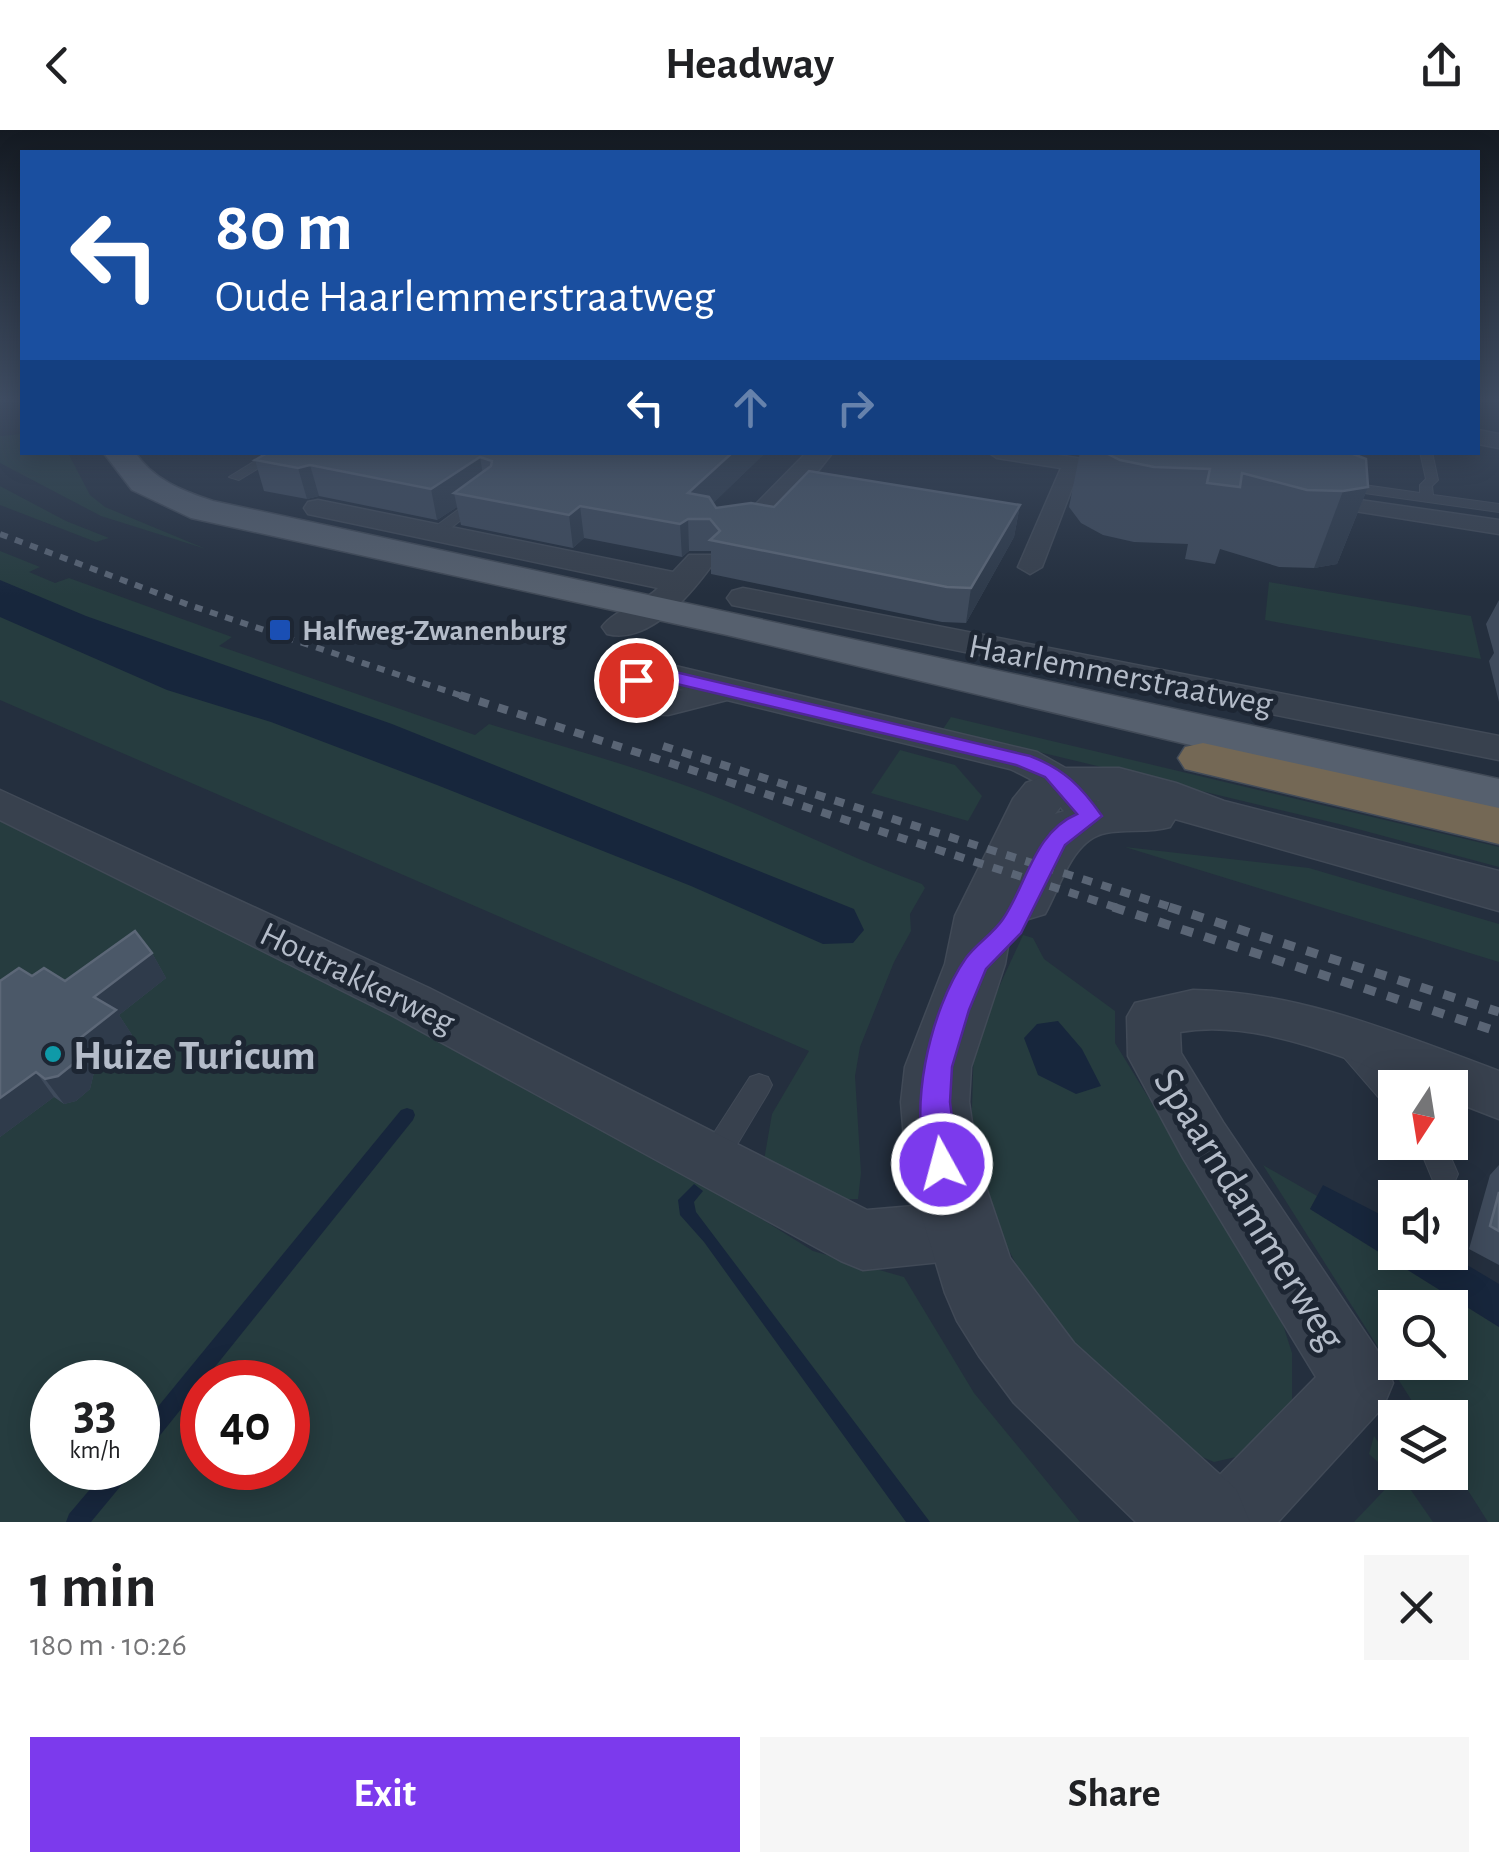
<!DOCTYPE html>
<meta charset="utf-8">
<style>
:root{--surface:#fff;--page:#f6f6f6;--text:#202124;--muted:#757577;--accent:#7c3aed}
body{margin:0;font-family:"Alegreya Sans",sans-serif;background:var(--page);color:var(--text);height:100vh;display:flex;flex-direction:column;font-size:38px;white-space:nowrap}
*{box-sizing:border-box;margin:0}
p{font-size:32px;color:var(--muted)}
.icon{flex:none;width:55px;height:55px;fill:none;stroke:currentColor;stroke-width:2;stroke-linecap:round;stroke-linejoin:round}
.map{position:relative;height:1392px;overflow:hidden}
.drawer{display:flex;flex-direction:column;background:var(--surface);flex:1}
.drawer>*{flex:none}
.banner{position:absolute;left:20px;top:20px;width:1460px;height:305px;border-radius:0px;box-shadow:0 5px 25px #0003;background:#1a4fa0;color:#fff;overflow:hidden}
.needle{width:65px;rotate:192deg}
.fabs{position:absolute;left:1378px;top:940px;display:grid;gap:20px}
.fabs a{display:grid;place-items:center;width:90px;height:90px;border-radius:0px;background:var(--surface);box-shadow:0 5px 25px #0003;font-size:50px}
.speed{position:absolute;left:30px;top:1230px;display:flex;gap:20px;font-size:50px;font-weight:700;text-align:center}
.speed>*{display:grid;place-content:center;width:130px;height:130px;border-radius:50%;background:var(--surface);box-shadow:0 5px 25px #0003;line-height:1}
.speed small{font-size:25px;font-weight:400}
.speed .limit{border:15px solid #d22;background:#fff;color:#111}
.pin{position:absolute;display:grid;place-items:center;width:85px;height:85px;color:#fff;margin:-42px;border:5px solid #fff;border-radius:50%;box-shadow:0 2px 10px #0007}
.me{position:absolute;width:110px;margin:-55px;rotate:353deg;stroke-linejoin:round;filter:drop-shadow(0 0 8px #0008)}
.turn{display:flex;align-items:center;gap:35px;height:210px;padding:0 30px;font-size:45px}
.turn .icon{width:130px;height:130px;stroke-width:2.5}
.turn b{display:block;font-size:70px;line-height:85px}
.lanes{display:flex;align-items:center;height:95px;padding:0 30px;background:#0003;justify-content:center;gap:50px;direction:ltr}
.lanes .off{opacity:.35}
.round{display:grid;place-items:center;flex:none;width:105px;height:105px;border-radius:0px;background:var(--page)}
.headline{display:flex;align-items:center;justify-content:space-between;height:170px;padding:0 30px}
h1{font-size:60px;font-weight:700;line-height:75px}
.cta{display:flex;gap:20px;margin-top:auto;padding:20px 30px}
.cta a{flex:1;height:115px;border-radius:0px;background:var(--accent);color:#fff;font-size:40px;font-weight:700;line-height:115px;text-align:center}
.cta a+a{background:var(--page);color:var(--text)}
header{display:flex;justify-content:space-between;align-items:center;height:130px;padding:0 30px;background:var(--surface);font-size:45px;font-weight:700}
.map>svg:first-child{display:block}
</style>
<header><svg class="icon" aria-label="back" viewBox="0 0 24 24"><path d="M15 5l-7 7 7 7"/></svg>Headway<svg class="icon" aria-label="share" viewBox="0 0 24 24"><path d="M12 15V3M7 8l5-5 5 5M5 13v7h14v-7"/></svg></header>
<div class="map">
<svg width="1499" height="1392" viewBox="0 0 1499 1392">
<rect width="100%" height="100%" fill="#242f3e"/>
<!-- green -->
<g fill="#263c3f" fill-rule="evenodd">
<polygon points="22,304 22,322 68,323 90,365 105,377 206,419 101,386 0,333 0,306"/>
<polygon points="0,356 66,391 109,408 96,412 0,375"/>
<path d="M0,421L40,437L29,442L55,453L69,448L232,507L219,516L475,605L489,594C572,620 658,642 738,676C800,702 859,731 922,754L925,758L910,784L911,801L894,832L860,917L855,946L861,1043L858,1069H830L763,1036L772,984L809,921L0,570Z"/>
<polygon points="1269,452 1471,486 1481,529 1265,490"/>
<polygon points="951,587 1499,717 1499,737 1339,694 943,599"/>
<polygon points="900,620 955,635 982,666 968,691 871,663"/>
<path d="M0,685L380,875L697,1049L813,1121L904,1147L974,1263L1080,1392H0ZM52,1252H138V1338H52ZM202,1252H288V1338H202Z"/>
<polygon points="1125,717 1309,738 1499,794 1499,832"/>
<polygon points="1023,805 1033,808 1044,829 1115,881 1115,913 1278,1179 1292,1223 1292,1270 1249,1324 1214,1332 1160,1309 1086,1232 1029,1159 989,1082 971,1012 974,911"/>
<path d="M1263,1035L1317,1066L1310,1079L1499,1197V1392H1488L1450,1332V1288L1422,1287ZM1395,1178H1450V1232H1395Z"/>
<polygon points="1374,1306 1395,1336 1395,1342 1399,1343 1433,1392 1354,1392 1396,1348 1369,1324"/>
</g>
<!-- water -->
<g fill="#17263c">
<polygon points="0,450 86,486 392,594 854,779 864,800 853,813 823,814 691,756 437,655 271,592 167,560 0,487"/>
<polygon points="1058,891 1082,919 1101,956 1076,964 1038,945 1024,908 1037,894"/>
<polygon points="694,1054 703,1061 694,1072 696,1082 930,1392 906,1392 704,1112 680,1085 678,1070"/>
<polygon points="1323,1055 1395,1092 1395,1122 1447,1123 1499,1154 1499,1197 1310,1079"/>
</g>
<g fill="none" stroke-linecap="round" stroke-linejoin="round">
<!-- stream -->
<g fill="#17263c" fill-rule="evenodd">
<polygon points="407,978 413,980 415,985 413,990 145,1324 138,1327 138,1301 401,980"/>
<polygon points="108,1338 132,1338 129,1346 91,1392 66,1392 69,1384"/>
</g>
<defs>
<g id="service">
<polygon points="270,322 285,322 239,350 229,347"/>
<polygon points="1420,322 1432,322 1438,350 1432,356 1433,365 1499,374 1499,382 1343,360 1337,356 1343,352 1420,363 1420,355 1426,349"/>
<polygon points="474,368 485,371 442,405 432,405 432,399"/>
<polygon points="1350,907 1359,910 1402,958 1395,958 1395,979 1386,976 1341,924 1338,917 1341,910"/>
<polygon points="759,944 768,947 772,955 768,963 723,1038 713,1041 703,1038 699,1029 703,1020 750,947"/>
<polygon points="1417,1012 1444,1012 1458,1044 1454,1053 1444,1057 1434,1053"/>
</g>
<g id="pedestrian">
<polygon points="988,322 1038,322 1121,335 1131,341 1121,347 1079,340 1042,437 1030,444 1018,437 1061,338 997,328"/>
<polygon points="1318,364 1499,390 1499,404 1311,374 1308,370 1311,366"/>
</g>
<g id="minor">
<polygon points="1478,300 1499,304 1499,318 1478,314"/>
<path d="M807,322H833C811,351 757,417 717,407L713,401L717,395L755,375Z"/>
<path d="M318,370L673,442L689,425H711L715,431C693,462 650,515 607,504L602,497C615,479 643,474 658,458L308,384L304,378L308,372Z"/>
<polygon points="743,458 1499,606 1499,630 732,475 727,468 732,461"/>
<path d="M650,530L1037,622L1076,644L1111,687L1105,697C1072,706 1068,680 1046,661C1036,651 1023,645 1010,639L727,570L668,585L642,584L619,576L608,558L638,534ZM656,553L684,560L654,564L646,561Z"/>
<polygon points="0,660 429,858 867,1080 960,1072 982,1080 991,1101 982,1122 960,1130 863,1140 841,1131 393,886 0,690"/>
<path d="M1193,860C1302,862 1399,904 1499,941V989L1450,970V958C1410,958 1390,945 1354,931C1301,912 1237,892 1180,902L1181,923L1223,992L1383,1229L1393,1253L1383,1277L1278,1392H1189L1200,1365L1316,1247L1183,1028L1128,926L1127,887L1135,873Z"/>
</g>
<path id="tertiary" d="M1067,638H1119L1176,653L1224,671L1499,741V781L1175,689L1170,697C1149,703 1128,699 1106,703C1072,709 1060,758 1045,784L1025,790L1013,787L1005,834L971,937L969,972L978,1034L1010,1128L1074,1213L1236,1359L1250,1392H1136L1014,1273L979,1226L957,1191L945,1163L906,1034L901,972L905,937L945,834L955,786L1013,669L1026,653ZM1075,670H1100L1055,684L1062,675Z"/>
<path id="primary" d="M103,322H135C153,350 183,361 213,371L1499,649V683L1203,618L727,505L191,388L132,360Z"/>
<polygon id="motorway" points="1203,613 1499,678 1499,714 1185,639 1178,628 1185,617"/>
</defs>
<!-- service casing -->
<use href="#service" stroke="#414a57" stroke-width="2"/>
<!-- pedestrian casing -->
<use href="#pedestrian" stroke="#414a57" stroke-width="3"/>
<!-- minor casing -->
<use href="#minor" stroke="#414a57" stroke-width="3"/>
<!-- tertiary casing -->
<use href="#tertiary" stroke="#414a57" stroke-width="3"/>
<!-- primary casing -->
<use href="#primary" stroke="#414a57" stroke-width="3"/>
<!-- motorway casing -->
<use href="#motorway" stroke="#434c59" stroke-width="3"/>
<!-- service -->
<use href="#service" fill="#38414e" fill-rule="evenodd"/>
<!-- pedestrian -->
<use href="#pedestrian" fill="#38414e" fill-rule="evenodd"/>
<!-- minor -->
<use href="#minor" fill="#38414e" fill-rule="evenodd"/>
<!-- tertiary -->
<use href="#tertiary" fill="#38414e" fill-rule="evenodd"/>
<!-- primary -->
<use href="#primary" fill="#56606e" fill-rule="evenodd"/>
<!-- motorway -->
<use href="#motorway" fill="#746855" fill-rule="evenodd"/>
<!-- rail-far2 -->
<polyline stroke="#5a6575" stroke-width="6" stroke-dasharray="8 8" stroke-linecap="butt" points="0,404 189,475 468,568"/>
<!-- rail-far1 -->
<g stroke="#5a6575" stroke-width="8" stroke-dasharray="10 10" stroke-linecap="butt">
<polyline points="460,565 1121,779"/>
<polyline points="663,616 1177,779"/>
</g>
<!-- rail -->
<g stroke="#5a6575" stroke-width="9" stroke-dasharray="12 12" stroke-linecap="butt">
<polyline points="1113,777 1499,902"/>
<polyline points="1169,777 1499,882"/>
</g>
</g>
<!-- wall -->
<g fill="#3f4b5c">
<polygon points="766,322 713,373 716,378 1020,375 1014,407 966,493 942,492 711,444 711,421 689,421 682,427 584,408 573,418 461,395 457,377 437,390 319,366 307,369 264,361 255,330"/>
<polygon points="1080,322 1348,322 1368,357 1337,434 1314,438 1279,437 1220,419 1215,434 1185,429 1188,414 1134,412 1103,405 1081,393 1069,377"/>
<polygon points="1499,470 1499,572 1489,531 1494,523 1486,494"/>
<polygon points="152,823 166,848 119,885 132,905 96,934 90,959 76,971 64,974 54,967 0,1007 0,851 32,846 65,851"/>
<polygon points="1499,1035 1499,1135 1469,1119 1490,1045"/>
</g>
<!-- shaded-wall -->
<g fill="#2f3b4b">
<polygon points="733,322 766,322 697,389 688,363"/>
<polygon points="480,327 485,357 454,363 457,377 437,390 431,359"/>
<polygon points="310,335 319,366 307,369 298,338"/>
<polygon points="1368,357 1337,434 1314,438 1343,361"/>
<polygon points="1020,375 1014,407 966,493 971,458"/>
<polygon points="580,376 584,408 573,418 569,385"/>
<polygon points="688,389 689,421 682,427 680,394"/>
<polygon points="152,823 166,848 119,885 132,905 96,934 90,959 76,971 64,974 45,949 79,909 94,867"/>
<polygon points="36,942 54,967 0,1007 0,968"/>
</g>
<!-- building -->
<g fill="#4b5868" stroke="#5c6777" stroke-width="2.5">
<polygon points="269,322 733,322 688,363 709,367 716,378 751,373 774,377 809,341 1020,375 971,458 947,457 710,410 720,401 710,389 688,389 680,394 580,376 569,385 454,363 491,336 492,331 480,327 431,359 310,335 298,338 255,330"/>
<polygon points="1104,322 1348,322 1366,329 1368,357 1343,361 1307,360 1242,343 1240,357 1207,353 1210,339 1154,337 1120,330"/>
<polygon points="135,801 152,823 94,867 116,880 79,909 73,934 58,946 45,949 36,942 0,968 0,851 19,838 32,846 44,838 65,851"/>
<polygon points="1499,1062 1499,1101 1490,1096"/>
</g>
<!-- sky -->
<linearGradient id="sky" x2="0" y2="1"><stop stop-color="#141a22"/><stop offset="0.58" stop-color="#3f4d63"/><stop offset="1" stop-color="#3f4d63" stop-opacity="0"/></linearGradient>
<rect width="1499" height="465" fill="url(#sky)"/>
<!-- route -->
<path fill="#7c3aed" stroke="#51269a" stroke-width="2.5" d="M650,536L1030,626C1064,639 1081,656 1102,686L1065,715L1021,803L986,839L969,880L952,937L950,972L958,1034L953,1043L942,1048L931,1043C905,986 930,879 966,828C976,814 993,804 1003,789C1027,754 1034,702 1077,684L1045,647L1016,635L652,548L642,554H629V546Z"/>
<!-- markers -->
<rect fill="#1a4fb4" stroke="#1d2633" stroke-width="4" x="268" y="488" width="24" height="24" rx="5"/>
<circle fill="#0f9aa8" stroke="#1d2633" stroke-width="4" cx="53" cy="924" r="10"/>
<g text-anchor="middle" stroke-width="10" stroke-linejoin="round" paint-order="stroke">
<!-- far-poi labels -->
<g font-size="30" font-weight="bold" fill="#b4bcc9" stroke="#1d2633" text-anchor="start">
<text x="302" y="510">Halfweg-Zwanenburg</text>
</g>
<!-- street labels -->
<g font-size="35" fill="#b4bcc9" stroke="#1d2633">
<text transform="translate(1121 544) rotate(11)" y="12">Haarlemmerstraatweg</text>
<text transform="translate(358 847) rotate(26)" y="12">Houtrakkerweg</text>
</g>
<!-- near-poi labels -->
<g font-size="42" font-weight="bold" fill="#b4bcc9" stroke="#1d2633" text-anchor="start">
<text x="73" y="939">Huize Turicum</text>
</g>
<!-- near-street labels -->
<g font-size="42" fill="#b4bcc9" stroke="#1d2633">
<text transform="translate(1251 1078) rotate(58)" y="15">Spaarndammerweg</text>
</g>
</g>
</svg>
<div class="fabs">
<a><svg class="needle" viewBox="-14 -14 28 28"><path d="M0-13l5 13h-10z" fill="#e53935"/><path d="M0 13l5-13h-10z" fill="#757577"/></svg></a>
<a><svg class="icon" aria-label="sound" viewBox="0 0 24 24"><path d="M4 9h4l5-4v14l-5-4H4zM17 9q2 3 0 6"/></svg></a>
<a><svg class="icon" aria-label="search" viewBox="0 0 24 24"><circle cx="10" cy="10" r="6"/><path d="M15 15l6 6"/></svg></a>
<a><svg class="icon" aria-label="layers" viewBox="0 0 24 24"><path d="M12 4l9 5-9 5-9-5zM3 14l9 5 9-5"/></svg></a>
</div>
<div class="speed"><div>33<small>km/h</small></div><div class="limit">40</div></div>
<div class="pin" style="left:636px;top:550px;background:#d93025"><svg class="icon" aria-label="arrive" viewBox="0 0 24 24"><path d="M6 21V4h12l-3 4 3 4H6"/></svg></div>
<svg class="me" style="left:942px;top:1034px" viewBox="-20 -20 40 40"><circle r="17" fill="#7c3aed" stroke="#fff" stroke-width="3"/><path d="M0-11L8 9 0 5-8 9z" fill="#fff"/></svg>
<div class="banner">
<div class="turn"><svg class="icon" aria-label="left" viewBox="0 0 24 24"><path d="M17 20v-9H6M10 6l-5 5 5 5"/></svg><div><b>80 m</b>Oude Haarlemmerstraatweg</div></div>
<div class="lanes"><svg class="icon" aria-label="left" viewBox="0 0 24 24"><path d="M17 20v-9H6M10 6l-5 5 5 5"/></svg><svg class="icon off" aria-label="ahead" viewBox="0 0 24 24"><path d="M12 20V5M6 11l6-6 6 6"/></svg><svg class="icon off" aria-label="right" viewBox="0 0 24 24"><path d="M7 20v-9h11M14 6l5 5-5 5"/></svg></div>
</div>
</div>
<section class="drawer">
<div class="headline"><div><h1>1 min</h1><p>180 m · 10:26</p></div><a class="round"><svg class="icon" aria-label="close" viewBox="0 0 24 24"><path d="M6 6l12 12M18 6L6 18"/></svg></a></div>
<div class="cta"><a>Exit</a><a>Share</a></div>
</section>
